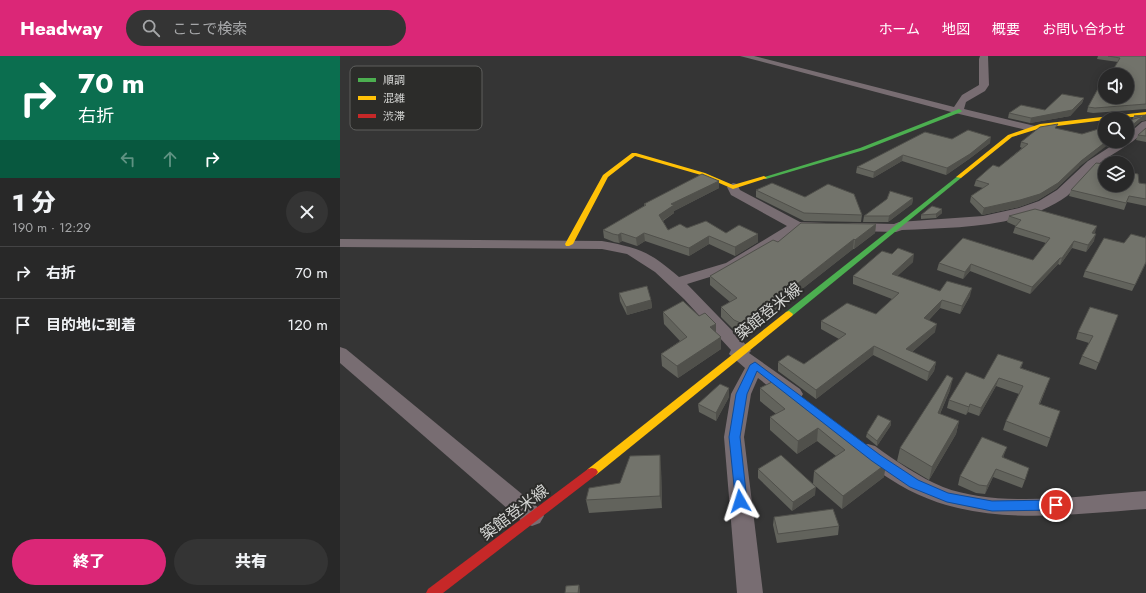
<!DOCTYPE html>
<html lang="ja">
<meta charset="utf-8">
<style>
:root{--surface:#282828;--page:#343434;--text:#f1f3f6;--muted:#a5a6a8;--line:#444445;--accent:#db2777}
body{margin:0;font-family:Jost,"Noto Sans JP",sans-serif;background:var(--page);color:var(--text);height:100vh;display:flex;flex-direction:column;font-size:15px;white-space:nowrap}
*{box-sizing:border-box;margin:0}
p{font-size:13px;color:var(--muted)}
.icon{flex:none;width:22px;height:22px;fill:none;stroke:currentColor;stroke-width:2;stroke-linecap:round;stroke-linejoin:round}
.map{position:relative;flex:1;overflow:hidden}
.panel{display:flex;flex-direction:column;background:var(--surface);width:340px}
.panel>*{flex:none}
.banner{background:#0b6e4f;color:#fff;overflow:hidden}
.controls{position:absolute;left:758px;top:12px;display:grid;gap:8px}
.controls a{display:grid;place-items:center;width:36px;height:36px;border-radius:50%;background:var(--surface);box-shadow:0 2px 10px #0003,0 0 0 1px var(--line);font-size:20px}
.pin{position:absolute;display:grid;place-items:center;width:34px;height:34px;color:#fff;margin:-17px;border:2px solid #fff;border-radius:50%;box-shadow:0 1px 4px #0007}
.me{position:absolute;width:44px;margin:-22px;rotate:354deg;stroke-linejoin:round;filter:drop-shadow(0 0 3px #0008)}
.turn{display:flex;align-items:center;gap:14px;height:84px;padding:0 12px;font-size:18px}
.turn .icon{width:52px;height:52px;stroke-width:2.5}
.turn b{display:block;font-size:28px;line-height:34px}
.lanes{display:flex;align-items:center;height:38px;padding:0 12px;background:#0003;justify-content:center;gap:20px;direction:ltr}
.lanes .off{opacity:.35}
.round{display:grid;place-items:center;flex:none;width:42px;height:42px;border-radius:21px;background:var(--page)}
.headline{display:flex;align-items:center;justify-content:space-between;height:68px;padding:0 12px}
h1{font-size:24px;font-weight:800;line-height:30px}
.primary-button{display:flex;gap:8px;margin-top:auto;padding:8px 12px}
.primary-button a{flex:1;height:46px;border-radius:24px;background:var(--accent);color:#fff;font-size:16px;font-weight:800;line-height:46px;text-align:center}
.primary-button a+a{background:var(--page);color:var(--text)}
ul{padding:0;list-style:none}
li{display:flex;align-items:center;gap:12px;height:52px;padding:0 12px;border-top:1px solid var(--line)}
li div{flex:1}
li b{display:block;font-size:15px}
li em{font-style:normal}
header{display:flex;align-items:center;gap:24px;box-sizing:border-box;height:56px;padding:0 20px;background:var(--accent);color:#fff}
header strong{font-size:19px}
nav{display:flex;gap:22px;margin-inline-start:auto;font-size:14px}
.search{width:280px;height:36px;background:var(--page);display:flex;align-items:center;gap:10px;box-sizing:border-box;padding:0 14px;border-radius:22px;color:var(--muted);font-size:15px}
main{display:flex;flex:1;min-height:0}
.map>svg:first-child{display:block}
</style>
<header>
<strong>Headway</strong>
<div class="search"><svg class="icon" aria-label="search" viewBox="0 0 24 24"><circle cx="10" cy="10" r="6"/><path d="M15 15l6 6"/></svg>ここで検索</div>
<nav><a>ホーム</a><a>地図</a><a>概要</a><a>お問い合わせ</a></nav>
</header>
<main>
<section class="panel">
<div class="banner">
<div class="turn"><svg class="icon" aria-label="right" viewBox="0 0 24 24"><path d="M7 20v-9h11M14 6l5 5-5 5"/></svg><div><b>70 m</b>右折</div></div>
<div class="lanes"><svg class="icon off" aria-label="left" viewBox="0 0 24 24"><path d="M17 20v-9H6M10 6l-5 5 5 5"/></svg><svg class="icon off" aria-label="ahead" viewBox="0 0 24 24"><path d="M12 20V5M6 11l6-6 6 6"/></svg><svg class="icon" aria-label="right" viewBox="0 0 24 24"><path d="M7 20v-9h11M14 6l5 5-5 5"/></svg></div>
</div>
<div class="headline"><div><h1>1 分</h1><p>190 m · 12:29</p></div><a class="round"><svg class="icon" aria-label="close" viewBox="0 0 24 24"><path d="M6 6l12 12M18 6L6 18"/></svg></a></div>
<ul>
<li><svg class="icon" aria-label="right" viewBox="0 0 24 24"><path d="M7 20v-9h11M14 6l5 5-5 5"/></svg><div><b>右折</b></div><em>70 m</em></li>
<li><svg class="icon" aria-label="arrive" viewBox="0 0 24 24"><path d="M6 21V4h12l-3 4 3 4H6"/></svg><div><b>目的地に到着</b></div><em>120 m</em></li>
</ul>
<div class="primary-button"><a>終了</a><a>共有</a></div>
</section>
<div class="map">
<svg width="806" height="537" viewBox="0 0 806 537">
<rect width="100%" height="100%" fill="#353535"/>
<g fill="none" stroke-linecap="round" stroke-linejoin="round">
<!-- street -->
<g fill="#786d72" fill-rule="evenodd">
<polygon points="400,0 414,0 614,51 622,39 639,29 639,3 640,0 648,0 649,29 645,35 626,46 624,53 695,70 696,72 691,75 615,57"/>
<path d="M806,65V74L804,76C789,90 770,99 754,111C743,119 737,132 727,140C681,173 615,171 562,174L556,176L512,175L507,174L505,171L507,168L512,167L554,168L559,166L643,160L679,152L699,145L717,134L748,105L779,85H787V79L802,66Z"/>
<path d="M393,127L397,128L400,134L460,166L485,167L487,170L485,173L460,174L396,213L347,228L408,291L411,295L409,297L460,333L463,338L460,343C444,347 430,331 418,322L411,338L404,381L423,537H397L384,381L391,338L405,312L389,298L391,294L344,243L315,216L287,198L262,193L0,191V183L262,185C300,192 310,196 339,221L386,207L447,170L391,139L387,131Z"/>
<polygon points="0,291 6,293 200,453 204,460 200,467 192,470 184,467 0,307"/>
<path d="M528,388L535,390C557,406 579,421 603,431C660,453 746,439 806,435V453C718,459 627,474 550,423C539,416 524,407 517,396L521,390Z"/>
</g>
<!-- fast -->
<g fill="#4caf50" fill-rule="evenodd">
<polygon points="619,53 622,55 621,56 524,94 426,123 421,122 520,92"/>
<polygon points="619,119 621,120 621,122 452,260 446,260 445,258 446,256"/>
</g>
<!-- slow -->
<g fill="#ffc107" fill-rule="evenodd">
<polygon points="806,56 806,60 765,63 765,64 701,72 672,81 621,122 616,121 668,79 700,68"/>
<polygon points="292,97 296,97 365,117 393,129 424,120 427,122 393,133 361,119 295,100 268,121 233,188 229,190 226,190 225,188 263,119"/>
<polygon points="449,255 453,258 452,260 256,419 252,420 248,419 246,416 248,413 446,256"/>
</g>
<!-- jam -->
<polygon fill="#c62828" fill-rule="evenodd" points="252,412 256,413 258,416 256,419 103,537 86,537 88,533 248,413"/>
</g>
<!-- wall -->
<g fill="#62635c">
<polygon points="758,0 806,0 806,53 753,57 747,56 748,51 765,28 778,6 757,3"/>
<polygon points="744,42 742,47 730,60 690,67 668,62 669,57 705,54"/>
<polygon points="806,59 806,64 801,65 787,77 787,78 787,65 792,64 794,60"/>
<polygon points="717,72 739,111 716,133 698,144 679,151 642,159 630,146 631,140 643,132 634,130 636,124 659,111 682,92 680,91 681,86"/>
<polygon points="806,72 806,86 796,84 798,79"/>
<polygon points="612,83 650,87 629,103 606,119 562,105 533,122 516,117 517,111"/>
<polygon points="379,125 379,132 334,155 334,157 323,165 328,174 347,172 386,177 418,178 418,186 395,200 369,188 349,200 305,185 297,190 282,185 279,187 274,186 264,182 263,174 304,150 304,148"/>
<polygon points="799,127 806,128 806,150 787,146 784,154 729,140 731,134 765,129"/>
<polygon points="416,134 465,141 522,159 521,166 464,165 416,141"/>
<polygon points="573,142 572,148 548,166 523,166 524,160"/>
<polygon points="602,153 602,157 596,162 581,163 581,159"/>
<polygon points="669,160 755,177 754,178 754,185 746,196 732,192 720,209 718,208 690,238 630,215 623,223 597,214 599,207 693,204 706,187 673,177 675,171 676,170 667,166"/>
<polygon points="536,168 535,177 514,193 513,193 405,278 394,274 381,261 381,251 390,246 370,229 370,220 438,186"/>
<polygon points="806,179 806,207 792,235 743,221 745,215 784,187 805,182"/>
<polygon points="573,206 557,220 600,235 630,240 620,258 600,252 589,264 595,276 572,296 596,306 594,315 587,325 533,299 476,343 438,315 438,306 464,308 499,283 481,273 481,265 536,258 552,243 513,228 513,220"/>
<polygon points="279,237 311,244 312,252 287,259 280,245"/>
<polygon points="323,256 359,260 376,268 376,277 381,293 338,322 322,310 321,298 340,285 324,268"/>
<polygon points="778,259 756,314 739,308 742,300 749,287 736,283 738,276"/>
<polygon points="683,306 681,312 710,322 700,348 720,355 707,391 663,374 666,365 679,338 656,330 639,360 628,356 626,359 607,352 609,344 644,323"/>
<polygon points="436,324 544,421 502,453 473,428 474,415 496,400 477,385 457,398 430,374 430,361 436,358 420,345 420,332"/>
<polygon points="610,334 600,358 619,365 616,378 589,424 557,405 560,392"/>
<polygon points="389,341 376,365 359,356 358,348"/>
<polygon points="551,369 537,390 526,381 527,377"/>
<polygon points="664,399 663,402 685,424 682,432 653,421 645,438 636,437 618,429 620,420"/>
<polygon points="321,412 322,452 249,457 246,444 280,427"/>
<polygon points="418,413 475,439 452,455 418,422"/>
<polygon points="434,461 499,470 498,479 437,487 433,469"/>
</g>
<!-- shaded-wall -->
<g fill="#50504b">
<polygon points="744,42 742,47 730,60 690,67 691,62"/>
<polygon points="806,59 806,64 801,65 787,77 788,73 803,60"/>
<polygon points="651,81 650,87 629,103 606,119 607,112"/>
<polygon points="767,85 773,85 739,111 716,133 698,144 679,151 642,159 644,152 741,105"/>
<polygon points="563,99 562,105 533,122 534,116"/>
<polygon points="379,125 379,132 334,155 334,157 320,166 319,159 331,148"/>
<polygon points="573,142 572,148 548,166 549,160"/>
<polygon points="602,153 602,157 596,162 596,158"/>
<polygon points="536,168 535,177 514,193 515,184"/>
<polygon points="757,170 755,177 749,183 752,177"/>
<polygon points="281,177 282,185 279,187 278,179"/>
<polygon points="304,177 305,185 297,190 296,182"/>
<polygon points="418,178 418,186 395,200 395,191"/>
<polygon points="756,178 754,185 746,196 748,189"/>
<polygon points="369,180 369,188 349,200 349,192"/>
<polygon points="514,183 513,193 405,278 405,269"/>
<polygon points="734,185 732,192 720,209 722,202"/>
<polygon points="574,198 573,206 551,226 552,218"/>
<polygon points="720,202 718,208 690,238 692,231"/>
<polygon points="631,208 630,215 623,223 625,216"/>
<polygon points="632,232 630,240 620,258 622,250"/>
<polygon points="311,244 312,252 287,259 286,251"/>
<polygon points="602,244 600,252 582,271 584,262"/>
<polygon points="376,268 376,280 370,271"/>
<polygon points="597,268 595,276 565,302 566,293"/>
<polygon points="381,281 381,293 338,322 337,310"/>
<polygon points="534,290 533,299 476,343 476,334"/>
<polygon points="596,306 594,315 587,325 589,316"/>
<polygon points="613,322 610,334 595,369 598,357"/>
<polygon points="659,322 656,330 639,360 641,352"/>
<polygon points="389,332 389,341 376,365 376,357"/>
<polygon points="630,348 628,356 626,359 629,351"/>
<polygon points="551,365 551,369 537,390 537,385"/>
<polygon points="619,365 616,378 589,424 592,411"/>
<polygon points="478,372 477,385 457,398 458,385"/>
<polygon points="667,391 664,399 659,409 662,401"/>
<polygon points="320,399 321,412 322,452 320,440"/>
<polygon points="546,408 544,421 502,453 503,440"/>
<polygon points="656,413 653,421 645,438 647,430"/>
<polygon points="476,431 475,439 452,455 453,446"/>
<polygon points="239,529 240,533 240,537 238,537"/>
</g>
<!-- building -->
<g fill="#72736b" stroke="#50504b">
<polygon points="768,0 806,0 806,48 755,52 748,51 761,27 765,27 765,41 787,41 787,19 770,19 780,2"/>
<polygon points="722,38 744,42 732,54 691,62 669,57 681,49 705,54"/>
<polygon points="806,59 803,60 788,73 787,77 787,65 801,61 794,60"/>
<polygon points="718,68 715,72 742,78 765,71 765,85 767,85 741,105 718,127 700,138 680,144 644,152 631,140 649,128 636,124 653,109 659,111 688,88 681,86 700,71"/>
<polygon points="806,72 806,80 798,79"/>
<polygon points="628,74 651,81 630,98 607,112 563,99 534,116 517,111 585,76 612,83"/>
<polygon points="756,107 765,108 765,129 787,129 787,116 798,118 799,127 806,128 806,143 789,140 786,147 731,134"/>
<polygon points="362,118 379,125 331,148 334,149 319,159 328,174 340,168 347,172 366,165 386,177 399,169 418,178 395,191 369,180 349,192 304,177 296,182 281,177 278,179 273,178 263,174 306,149 304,148"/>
<polygon points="432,127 465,141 488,128 514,138 522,159 464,157 416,134"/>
<polygon points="550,135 573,142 549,160 524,160 547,143"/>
<polygon points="592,150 602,153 596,158 581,159"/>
<polygon points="695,153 757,170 752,177 756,178 748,189 734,185 722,202 720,202 692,231 631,208 625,216 599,207 623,182 693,204 710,182 675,171 681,164 669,160"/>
<polygon points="461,167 536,168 515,184 514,183 405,269 394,264 381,251 397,242 370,220 433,184 438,186"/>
<polygon points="791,178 806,182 806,206 795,229 745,215 764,182 784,187"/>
<polygon points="558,192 574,198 552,218 600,235 607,225 632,232 622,250 602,244 584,262 597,268 566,293 596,306 589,316 534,290 476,334 438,306 448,299 464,308 506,278 481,265 507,247 536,258 559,237 513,220 542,195 552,198"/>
<polygon points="307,230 311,244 286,251 279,237"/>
<polygon points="343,245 359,260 365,257 376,268 370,271 381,281 337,310 321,298 347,281 323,256"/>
<polygon points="750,251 778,259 759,307 742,300 753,280 738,276"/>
<polygon points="658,298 683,306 680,312 710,322 699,348 720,355 710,382 666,365 683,330 659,322 641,352 630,348 629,351 609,344 626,316 644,323"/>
<polygon points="607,319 613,322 598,357 619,365 592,411 560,392"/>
<polygon points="436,324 546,408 503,440 474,415 505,394 478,372 458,385 430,361 445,353 420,332"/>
<polygon points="380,328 389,332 376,357 358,348"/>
<polygon points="538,359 551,365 537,385 527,377"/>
<polygon points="642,381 667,391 662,401 689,412 685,424 656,413 647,430 639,429 620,420"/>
<polygon points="320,399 320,440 246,444 249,432 280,427 290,400"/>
<polygon points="441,399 476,431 453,446 418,413"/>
<polygon points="493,453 499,470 438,478 434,461"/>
<polygon points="239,529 238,537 225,537 226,530"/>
</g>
<!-- route -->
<polygon fill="#1a73e8" stroke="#114b97" points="415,306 540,399 578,424 608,437 652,445 716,444 721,446 722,449 721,453 716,454 652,455 607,446 570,431 532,405 417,315 407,338 400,381 407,445 405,449 400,450 396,449 389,381 396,338 410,309"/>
<g text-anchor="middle" stroke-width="4" stroke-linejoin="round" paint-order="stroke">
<!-- street labels -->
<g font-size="16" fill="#d4d5d3" stroke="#2c2c2a">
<text transform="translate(428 255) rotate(-39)" y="6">築館登米線</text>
<text transform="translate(174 456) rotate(-37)" y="6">築館登米線</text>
</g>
</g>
<!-- legend -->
<rect x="10" y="10" width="132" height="64" rx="6" fill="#2c2c2a" stroke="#5e5f5d" stroke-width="1"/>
<rect x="18" y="22" width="18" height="4" fill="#4caf50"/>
<rect x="18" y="40" width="18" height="4" fill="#ffc107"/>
<rect x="18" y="58" width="18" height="4" fill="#c62828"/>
<g font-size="11" fill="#d4d5d3">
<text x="43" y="28">順調</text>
<text x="43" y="46">混雑</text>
<text x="43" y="64">渋滞</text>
</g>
</svg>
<div class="controls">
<a><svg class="icon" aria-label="sound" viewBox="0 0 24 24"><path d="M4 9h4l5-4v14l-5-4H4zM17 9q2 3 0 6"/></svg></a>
<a><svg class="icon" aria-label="search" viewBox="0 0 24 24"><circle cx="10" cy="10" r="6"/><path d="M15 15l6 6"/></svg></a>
<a><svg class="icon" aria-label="layers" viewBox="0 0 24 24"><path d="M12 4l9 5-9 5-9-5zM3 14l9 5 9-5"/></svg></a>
</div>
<div class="pin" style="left:716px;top:449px;background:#d93025"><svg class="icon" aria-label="arrive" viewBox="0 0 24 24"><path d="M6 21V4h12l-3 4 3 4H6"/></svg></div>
<svg class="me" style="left:400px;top:445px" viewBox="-20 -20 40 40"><path d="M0-17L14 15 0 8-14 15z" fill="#1a73e8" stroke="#fff" stroke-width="4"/></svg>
</div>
</main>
